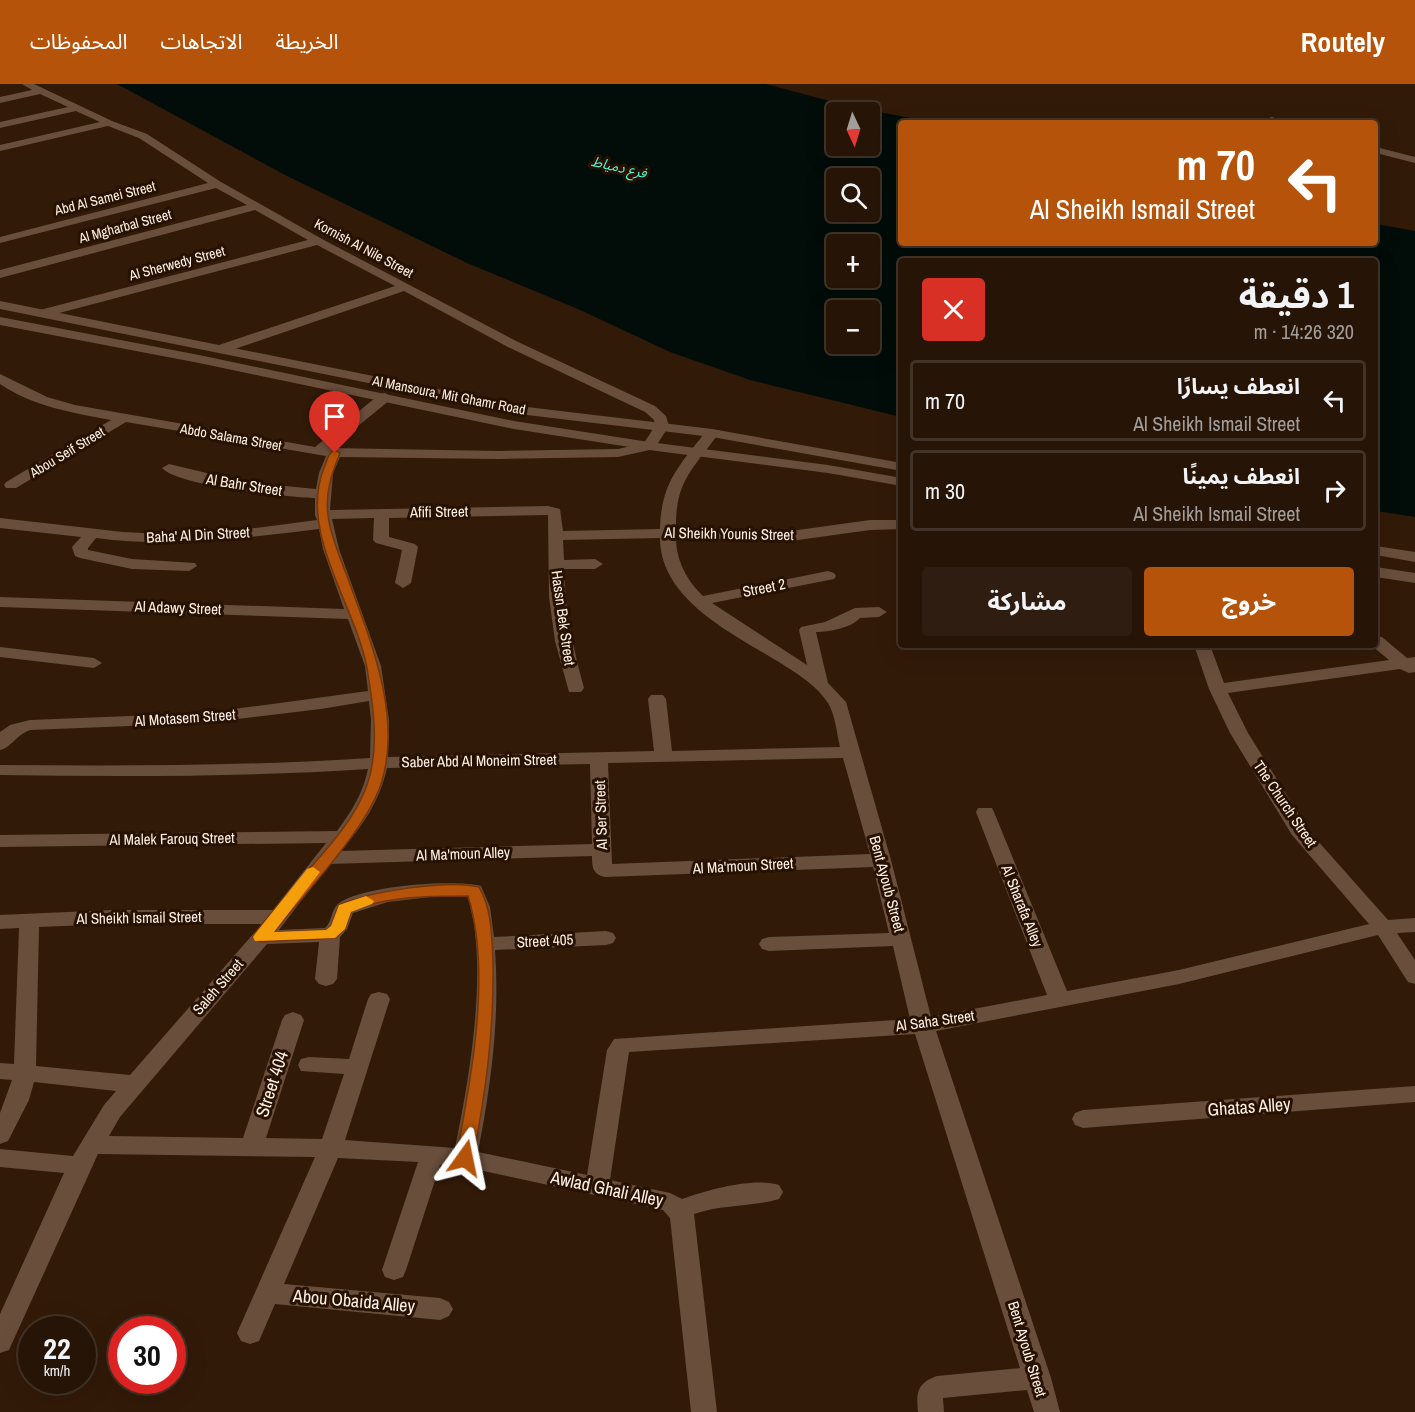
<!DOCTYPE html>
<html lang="ar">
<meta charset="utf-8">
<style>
:root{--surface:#261406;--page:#2e1d10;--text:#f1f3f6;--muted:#a49e9b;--line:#423328;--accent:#b45309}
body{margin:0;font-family:"Archivo Narrow","Noto Sans Arabic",sans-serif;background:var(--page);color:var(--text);direction:rtl;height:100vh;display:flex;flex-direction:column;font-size:22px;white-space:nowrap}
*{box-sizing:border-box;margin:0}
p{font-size:20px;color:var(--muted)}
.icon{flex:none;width:33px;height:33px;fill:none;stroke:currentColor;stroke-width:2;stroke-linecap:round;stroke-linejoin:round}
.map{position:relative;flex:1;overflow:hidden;direction:ltr}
.drawer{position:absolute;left:898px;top:174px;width:480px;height:390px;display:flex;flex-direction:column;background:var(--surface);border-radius:6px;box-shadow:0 6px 24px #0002,0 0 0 2px var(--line);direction:rtl}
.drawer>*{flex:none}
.guide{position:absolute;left:898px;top:36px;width:480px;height:126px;border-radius:6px;box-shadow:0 6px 24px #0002,0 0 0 2px var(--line);direction:rtl;background:#b45309;color:#fff;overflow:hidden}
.needle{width:39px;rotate:176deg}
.controls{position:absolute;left:826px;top:18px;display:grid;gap:12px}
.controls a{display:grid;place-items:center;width:54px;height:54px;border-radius:6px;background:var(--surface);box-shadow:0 6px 24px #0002,0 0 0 2px var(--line);font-size:30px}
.speed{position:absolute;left:18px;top:1232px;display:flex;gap:12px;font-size:30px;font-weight:700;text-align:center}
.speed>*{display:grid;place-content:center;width:78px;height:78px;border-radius:50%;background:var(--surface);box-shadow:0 6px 24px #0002,0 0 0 2px var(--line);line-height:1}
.speed small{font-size:15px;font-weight:400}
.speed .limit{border:9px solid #d22;background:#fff;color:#111}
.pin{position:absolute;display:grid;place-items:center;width:51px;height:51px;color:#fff;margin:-62px -26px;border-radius:50% 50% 50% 0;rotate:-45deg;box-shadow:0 0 6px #0007}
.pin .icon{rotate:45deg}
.me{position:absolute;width:66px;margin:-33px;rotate:12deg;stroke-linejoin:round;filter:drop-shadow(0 0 4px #0008)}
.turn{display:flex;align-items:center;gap:21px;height:126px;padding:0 24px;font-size:27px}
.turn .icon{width:78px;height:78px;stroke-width:2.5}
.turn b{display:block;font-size:42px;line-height:51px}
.round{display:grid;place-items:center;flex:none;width:63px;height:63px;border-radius:6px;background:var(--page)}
.headline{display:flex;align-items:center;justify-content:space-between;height:102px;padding:0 24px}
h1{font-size:36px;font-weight:700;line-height:45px}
.action{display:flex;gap:12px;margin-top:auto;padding:12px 24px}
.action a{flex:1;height:69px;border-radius:6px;background:var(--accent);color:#fff;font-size:24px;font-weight:700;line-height:69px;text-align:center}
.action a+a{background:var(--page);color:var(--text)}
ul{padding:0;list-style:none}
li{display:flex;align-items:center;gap:18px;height:81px;margin:0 12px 9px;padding:0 12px;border:3px solid var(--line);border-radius:6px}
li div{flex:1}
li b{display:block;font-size:22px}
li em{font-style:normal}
header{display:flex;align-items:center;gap:36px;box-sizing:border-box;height:84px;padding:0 30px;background:var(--accent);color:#fff}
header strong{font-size:28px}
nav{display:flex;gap:33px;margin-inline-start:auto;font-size:21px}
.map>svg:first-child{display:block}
</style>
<header>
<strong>Routely</strong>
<nav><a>الخريطة</a><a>الاتجاهات</a><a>المحفوظات</a></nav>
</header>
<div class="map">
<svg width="1415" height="1328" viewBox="0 0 1415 1328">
<rect width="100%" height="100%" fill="#321a08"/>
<!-- water -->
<path fill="#020d0a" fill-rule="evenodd" d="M117,0H766L852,23L937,39H902V159H1376V140L1415,147V433L1376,427V177H902L901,333L750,296L670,268L578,225L467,179L287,92ZM837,28H870V62H837ZM837,94H870V128H837ZM837,160H870V194H837ZM837,226H870V260H837Z"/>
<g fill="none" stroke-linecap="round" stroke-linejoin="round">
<!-- minor -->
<g fill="#694e3b" fill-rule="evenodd">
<path d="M22,0H34L112,37L147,50L221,98L322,155L516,257L655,322L666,332L669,342L654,365L618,373L499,375L340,373L333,389L330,426L548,422L560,425L563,447L660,445C661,398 680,381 707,346L712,345L719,349C693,385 675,397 676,445L791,447L870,436H902V445L870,446L791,457L676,454C676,476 687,497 703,512L828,487L834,489L836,492L834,495L712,519L807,581L799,546L801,543L825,538L855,524L879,523L887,528L879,533L860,534C851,544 829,548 816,548L828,599L846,618L891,776L931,933L1047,911L976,728L978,724H992L994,728L1067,907L1179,886L1369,840L1292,751L1230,649L1209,605L1194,561H1210L1224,599L1389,576L1371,561H1376V552L1382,553L1407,574L1415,573V588L1409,589L1400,585L1228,609L1248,649L1309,747L1388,836L1415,834V848L1397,849L1415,876V900L1408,898L1378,851L1179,900L936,947L1051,1294L1060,1328H1034L1027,1306L943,1314L944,1328H918C916,1309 917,1299 937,1292L1020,1284L915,950L629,968L610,1096L670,1109L682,1115C708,1106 753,1093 779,1101L783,1108L779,1115C752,1123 722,1120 694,1130L717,1328H691L670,1134L663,1126L465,1083L440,1081L406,1186L403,1193L394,1196L385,1193L382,1186L418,1078L338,1074L284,1200L440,1214L449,1218L453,1225L449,1232L440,1236L275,1220L259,1257L250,1260L241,1257L237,1249L315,1073L98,1070L9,1266L0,1269V1230L64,1089L0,1083V1065L73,1072L104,1021L116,1007L34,998L29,1016L8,1057L0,1060V1029L12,996L0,995V979L14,980L19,844L0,845V831L113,826H273L326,759L0,763V751L337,747C352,727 363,709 368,685C245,693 123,693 0,691V681C124,682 246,682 370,674L371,636L369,617L321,625L205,639L30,646C16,651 11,664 0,666V648L10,641L30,636L205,629L368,607L365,582L348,535L0,523V513L344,525L323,465L319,445C244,454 172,464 96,454L88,464V466L132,475L195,479L197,482L189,487L132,485L80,474L75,472L72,463L81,453L0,444V434L123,448L164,450L224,448L317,436L315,431V414C287,413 178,402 162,384L169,380L244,398L316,405L319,389L326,372L126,338L16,404H6L4,401L6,398L111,336C73,329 32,322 0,300V290L47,313L75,321L315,363L380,310L385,309L392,313L390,316L331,364L499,367L618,365L644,359L655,342L654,336L645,328L508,263L404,207L226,268H216L215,265L216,262L395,202L317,161L48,232H40V226L308,156L255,126L0,194V186L247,121L216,104L0,159V153L208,99L139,54L108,42L0,67V61L100,38L76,27L0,44V38L68,23L40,10L0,19V13L32,6ZM548,431L549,513L555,557L569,608H581L584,604C573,564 565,526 564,485H595L603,480L595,475L564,476L563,456L660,454C660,517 736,551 782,580C798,590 818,603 828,619C835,630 837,650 840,663L672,667L666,615L663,611H651L648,615L654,667L388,673L389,636L381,582L339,465L332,435L374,434L373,456L376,459L402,466L395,499L403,504L411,499L418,463L415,460L389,453V434ZM843,674L870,770L612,780L608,679ZM590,680L592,760L340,767C362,744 380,716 387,684ZM592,772C592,784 593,790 605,793L873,783L889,849L769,853L762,855L759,860L762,865L769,867L893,862L910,935L614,955L607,966L587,1091L478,1068C491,1001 500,934 495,866L606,861L613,859L616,854L613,849L606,847L494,853L490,823L481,802C454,795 360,802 338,820C331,826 332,838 325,844L279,846L329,780ZM447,811L467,812C490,877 469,997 455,1064L345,1056L390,915L387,910L379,908L371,910L368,915L349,975L309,973L301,975L298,981L301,987L344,990L322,1055L266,1054L304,936L301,931L293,928L285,931L282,936L243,1054L109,1052L120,1033L267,860L319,858L315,895L319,900L326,902L333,900L337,895L340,853L347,845L353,829L388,818ZM113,840H262L130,991L36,982L39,843Z"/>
<polygon points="1272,33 1286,39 1269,38 1269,34"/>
<polygon points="1376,63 1415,73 1415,79 1376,69"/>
<polygon points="0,563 94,574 102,579 94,584 0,573"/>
<polygon points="1415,1002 1415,1018 1083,1044 1075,1041 1072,1035 1075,1029 1083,1026"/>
</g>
<!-- secondary -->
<g fill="#694e3b" fill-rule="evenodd">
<polygon points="0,217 527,323 712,345 902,379 902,387 712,353 527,331 0,225"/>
<polygon points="0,233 199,271 514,337 649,358 828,381 902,394 902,402 828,389 649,366 514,345 199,279 0,241"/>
<polygon points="1376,462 1415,468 1415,478 1376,471"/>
<polygon points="1376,483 1415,489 1415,499 1376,493"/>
</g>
</g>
<!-- route -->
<path fill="#b45309" stroke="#753606" stroke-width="1.5" d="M335,366L340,369C332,389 325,408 328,431C330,451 340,473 347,492C370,555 403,633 381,700C366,746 305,809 274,848L326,846L331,842L339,821C367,808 449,795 479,803C492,824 492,855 493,879C494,947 486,1008 473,1074L471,1079L465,1081L458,1079L456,1074C471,996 492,889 468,812C432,812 383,812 351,828L345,845L335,854L261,858L253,853C263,837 278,822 290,807C317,775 353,741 367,701C380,665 373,620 367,584C355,520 298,449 324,384C327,377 328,368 335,366Z"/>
<!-- slow -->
<polygon fill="#f59e0b" points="313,783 320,788 274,848 326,846 331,842 339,821 366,812 374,817 372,820 351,828 345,845 335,854 255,857 253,853 255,850 307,785"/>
<g text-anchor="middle" stroke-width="6" stroke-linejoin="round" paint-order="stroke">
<!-- far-water labels -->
<g font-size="14" font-style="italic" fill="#4ef6d7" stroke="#271101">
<text transform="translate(619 83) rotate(13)" y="5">فرع دمياط</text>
</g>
<!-- far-street labels -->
<g font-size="14" fill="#fef0e7" stroke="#271101">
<text transform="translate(105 114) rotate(-14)" y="5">Abd Al Samei Street</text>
<text transform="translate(125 142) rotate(-15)" y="5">Al Mgharbal Street</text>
<text transform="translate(364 164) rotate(28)" y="5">Kornish Al Nile Street</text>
<text transform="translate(177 179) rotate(-15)" y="5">Al Sherwedy Street</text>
<text transform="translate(449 311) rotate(11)" y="5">Al Mansoura, Mit Ghamr Road</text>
<text transform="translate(231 353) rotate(10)" y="5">Abdo Salama Street</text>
<text transform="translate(67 368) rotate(-31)" y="5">Abou Seif Street</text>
</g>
<!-- street labels -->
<g font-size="15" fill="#fef0e7" stroke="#271101">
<text transform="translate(244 401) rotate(9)" y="5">Al Bahr Street</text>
<text transform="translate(439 428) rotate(-1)" y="5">Afifi Street</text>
<text transform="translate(729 450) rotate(1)" y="5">Al Sheikh Younis Street</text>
<text transform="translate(198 451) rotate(-3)" y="5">Baha' Al Din Street</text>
<text transform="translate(764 504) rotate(-11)" y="5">Street 2</text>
<text transform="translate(178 524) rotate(2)" y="5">Al Adawy Street</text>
<text transform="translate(563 534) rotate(82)" y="5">Hassn Bek Street</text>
<text transform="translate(185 634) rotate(-4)" y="5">Al Motasem Street</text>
<text transform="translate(479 677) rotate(-1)" y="5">Saber Abd Al Moneim Street</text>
<text transform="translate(1285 720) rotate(56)" y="5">The Church Street</text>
<text transform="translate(601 731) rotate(-92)" y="5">Al Ser Street</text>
<text transform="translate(172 755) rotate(-1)" y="5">Al Malek Farouq Street</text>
<text transform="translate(463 770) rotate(-2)" y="5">Al Ma'moun Alley</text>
<text transform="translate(743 782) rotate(-3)" y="5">Al Ma'moun Street</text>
<text transform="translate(887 800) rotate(75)" y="5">Bent Ayoub Street</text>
<text transform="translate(1022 822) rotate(68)" y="5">Al Sharafa Alley</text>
<text transform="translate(139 834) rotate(-1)" y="5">Al Sheikh Ismail Street</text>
<text transform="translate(545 857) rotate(-3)" y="5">Street 405</text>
<text transform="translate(218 903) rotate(-49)" y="5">Saleh Street</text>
<text transform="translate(935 937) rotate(-8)" y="5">Al Saha Street</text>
<text transform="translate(1027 1265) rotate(73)" y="5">Bent Ayoub Street</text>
</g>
<!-- near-street labels -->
<g font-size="18" fill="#fef0e7" stroke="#271101">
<text transform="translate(272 1000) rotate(-72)" y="6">Street 404</text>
<text transform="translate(1249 1023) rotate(-4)" y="6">Ghatas Alley</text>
<text transform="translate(607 1105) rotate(12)" y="6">Awlad Ghali Alley</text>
<text transform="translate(354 1217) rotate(5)" y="6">Abou Obaida Alley</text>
</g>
</g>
</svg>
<div class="controls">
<a><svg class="needle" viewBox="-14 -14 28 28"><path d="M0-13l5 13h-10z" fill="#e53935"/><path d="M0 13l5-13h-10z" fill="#a49e9b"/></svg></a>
<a><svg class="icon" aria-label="search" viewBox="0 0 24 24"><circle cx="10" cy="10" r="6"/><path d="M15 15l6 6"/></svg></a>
<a>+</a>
<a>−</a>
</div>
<div class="speed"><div>22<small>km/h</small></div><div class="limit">30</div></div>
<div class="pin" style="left:335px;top:369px;background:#d93025"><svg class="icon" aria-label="arrive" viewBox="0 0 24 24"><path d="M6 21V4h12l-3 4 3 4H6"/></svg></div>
<svg class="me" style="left:465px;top:1074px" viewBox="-20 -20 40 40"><path d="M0-17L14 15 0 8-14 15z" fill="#b45309" stroke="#fff" stroke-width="4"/></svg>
<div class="guide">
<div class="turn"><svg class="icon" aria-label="left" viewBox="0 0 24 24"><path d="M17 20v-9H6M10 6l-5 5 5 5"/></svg><div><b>70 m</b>Al Sheikh Ismail Street</div></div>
</div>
<section class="drawer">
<div class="headline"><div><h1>1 دقيقة</h1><p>320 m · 14:26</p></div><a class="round" style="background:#d93025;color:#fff"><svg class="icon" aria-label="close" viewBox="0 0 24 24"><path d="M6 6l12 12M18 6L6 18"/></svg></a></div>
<ul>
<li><svg class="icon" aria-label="left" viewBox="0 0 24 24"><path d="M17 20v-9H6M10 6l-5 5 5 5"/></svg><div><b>انعطف يسارًا</b><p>Al Sheikh Ismail Street</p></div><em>70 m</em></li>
<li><svg class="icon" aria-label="right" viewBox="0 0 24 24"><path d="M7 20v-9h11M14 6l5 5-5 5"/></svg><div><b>انعطف يمينًا</b><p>Al Sheikh Ismail Street</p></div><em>30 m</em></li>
</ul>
<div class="action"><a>خروج</a><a>مشاركة</a></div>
</section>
</div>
